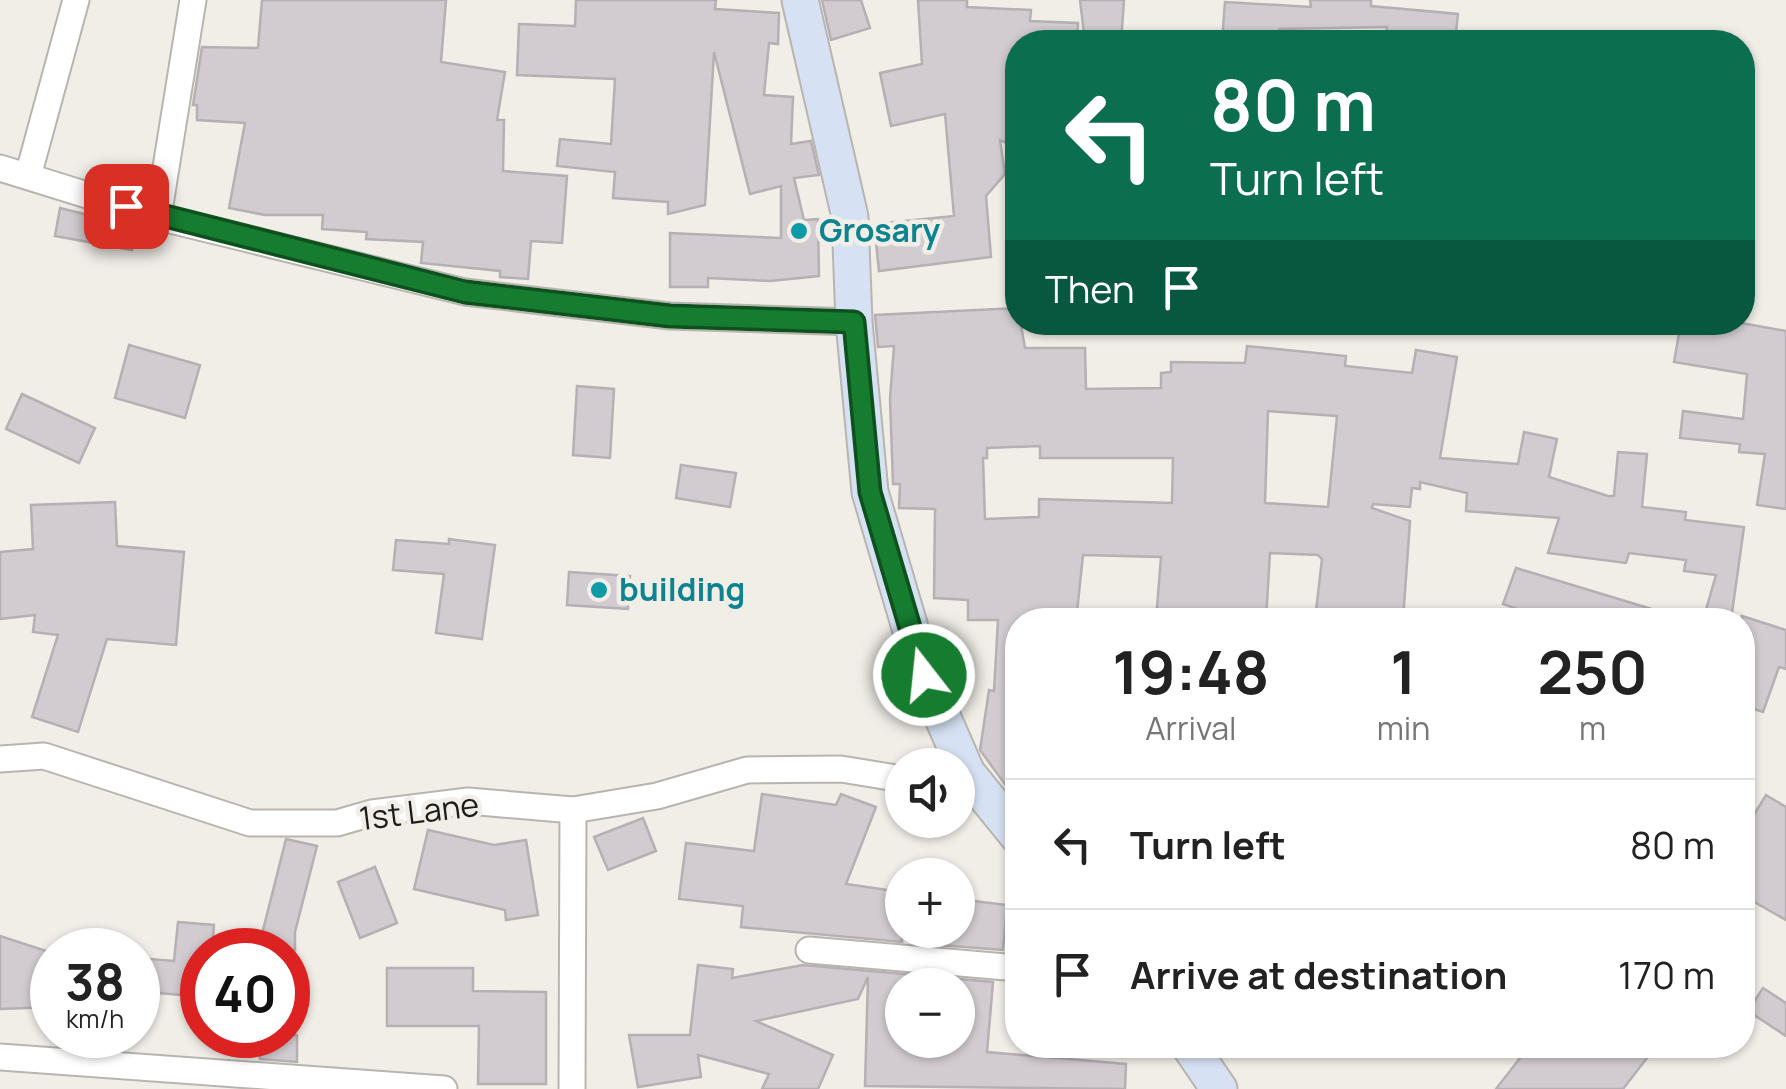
<!DOCTYPE html>
<meta charset="utf-8">
<style>
:root{--surface:#fff;--page:#f2f2f2;--text:#222;--muted:#767676;--line:#e0e0e0}
body{margin:0;font-family:Manrope,sans-serif;background:var(--page);color:var(--text);height:100vh;display:flex;flex-direction:column;font-size:38px;white-space:nowrap}
*{box-sizing:border-box;margin:0}
p{font-size:32px;color:var(--muted)}
.icon{flex:none;width:55px;height:55px;fill:none;stroke:currentColor;stroke-width:2;stroke-linecap:round;stroke-linejoin:round}
.map{position:relative;flex:1;overflow:hidden}
.drawer{position:absolute;left:1005px;top:608px;width:750px;height:450px;display:flex;flex-direction:column;background:var(--surface);border-radius:40px;box-shadow:0 2px 8px #0004}
.drawer>*{flex:none}
.hud{position:absolute;left:1005px;top:30px;width:750px;height:305px;border-radius:40px;box-shadow:0 2px 8px #0004;background:#0b6e4f;color:#fff;overflow:hidden}
.buttons{position:absolute;left:885px;top:748px;display:grid;gap:20px}
.buttons a{display:grid;place-items:center;width:90px;height:90px;border-radius:50%;background:var(--surface);box-shadow:0 2px 8px #0004;font-size:50px}
.speed{position:absolute;left:30px;top:928px;display:flex;gap:20px;font-size:50px;font-weight:700;text-align:center}
.speed>*{display:grid;place-content:center;width:130px;height:130px;border-radius:50%;background:var(--surface);box-shadow:0 2px 8px #0004;line-height:1}
.speed small{font-size:25px;font-weight:400}
.speed .limit{border:15px solid #d22;background:#fff;color:#111}
.pin{position:absolute;display:grid;place-items:center;width:85px;height:85px;color:#fff;margin:-42px;border-radius:20px;box-shadow:0 5px 15px #0006}
.me{position:absolute;width:110px;margin:-55px;rotate:344deg;stroke-linejoin:round;filter:drop-shadow(0 0 8px #0008)}
.turn{display:flex;align-items:center;gap:35px;height:210px;padding:0 40px;font-size:45px}
.turn .icon{width:130px;height:130px;stroke-width:2.5}
.turn b{display:block;font-size:70px;line-height:85px}
.then{display:flex;align-items:center;height:95px;padding:0 40px;background:#0003;gap:20px;font-size:38px}
.eta{display:flex;justify-content:space-evenly;align-items:center;height:170px;text-align:center}
.eta b{font-size:60px;font-weight:700;line-height:70px}
ul{padding:0;list-style:none}
li{display:flex;align-items:center;gap:30px;height:130px;padding:0 40px;border-top:2px solid var(--line)}
li div{flex:1}
li b{display:block;font-size:38px}
li em{font-style:normal}
.map>svg:first-child{display:block}
</style>
<div class="map">
<svg width="1786" height="1089" viewBox="0 0 1786 1089">
<rect width="100%" height="100%" fill="#f1eee8"/>
<!-- building -->
<g fill="#d2ccd0" stroke="#b6afb3" stroke-width="2.5" fill-rule="evenodd">
<polygon points="262,0 446,0 441,62 505,72 497,120 504,120 503,171 567,176 562,243 531,241 528,279 500,277 500,271 421,263 423,242 366,239 367,232 322,229 323,215 265,215 229,208 245,123 197,120 197,105 193,105 202,47 258,48"/>
<polygon points="576,0 716,0 715,9 779,13 778,44 769,43 764,95 793,97 791,144 811,141 819,175 794,178 804,220 818,219 819,276 770,281 708,278 708,287 670,287 670,233 781,238 781,186 750,194 714,52 705,205 668,214 668,202 613,198 615,172 557,166 560,139 611,144 615,79 517,75 519,24 575,26"/>
<polygon points="822,0 861,0 870,28 831,40"/>
<polygon points="918,0 967,0 967,7 1031,10 1030,21 1078,23 1077,42 1018,42 1018,148 1000,140 1005,174 986,196 991,257 879,271 874,224 954,216 945,114 891,126 880,73 922,64"/>
<polygon points="1080,0 1124,0 1121,42 1085,42"/>
<polygon points="1310,0 1371,0 1371,6 1458,14 1455,42 1385,42 1387,27 1279,29 1278,42 1222,42 1225,2 1311,7"/>
<polygon points="60,208 136,227 132,250 55,236"/>
<path d="M1018,308L1025,348H1085L1086,389L1161,388V373L1171,372V362L1245,363L1247,346L1346,356L1345,366L1412,373L1416,350L1457,357L1440,458L1518,464L1524,432L1557,439L1549,477L1608,496H1614L1618,452L1647,454L1642,507L1686,512L1685,520L1744,527L1731,620H1703L1716,575L1684,571L1686,560L1629,553L1626,563L1548,553L1559,518L1466,511L1467,493L1420,482V489L1412,488L1410,507L1373,504L1372,508L1410,521L1403,620H1315L1322,559L1318,555L1270,553L1266,620H1156L1161,557L1083,555L1077,612L1050,611V620H1018V802L980,750L989,690L994,691L998,620H968V600L934,598L935,509L899,508L900,484H893L890,399L894,346L878,347L875,315ZM1268,411L1337,416L1328,507L1265,503ZM1040,446V458H1173L1172,503L1039,499V517L985,519L983,458H987V448Z"/>
<polygon points="1681,322 1736,322 1786,331 1786,509 1757,505 1765,454 1739,452 1740,444 1680,438 1683,411 1743,419 1747,374 1674,362"/>
<polygon points="129,345 200,365 185,418 115,398"/>
<polygon points="577,386 614,389 610,458 573,455"/>
<polygon points="22,394 95,428 79,463 6,429"/>
<polygon points="681,465 736,473 730,507 676,498"/>
<polygon points="115,502 117,546 184,552 176,645 107,639 78,732 32,717 58,635 33,632 35,615 0,619 0,552 33,549 31,505"/>
<polygon points="449,539 495,545 482,639 436,633 444,574 393,570 396,540 449,544"/>
<polygon points="1516,568 1668,614 1668,620 1548,620 1503,604"/>
<polygon points="569,572 630,576 628,609 567,605"/>
<polygon points="1742,616 1786,630 1786,669 1779,667 1763,712 1742,705"/>
<polygon points="762,794 836,805 841,794 876,807 846,884 902,892 902,942 741,927 743,906 679,899 686,843 754,851"/>
<polygon points="1766,795 1786,807 1786,920 1742,895 1742,834"/>
<polygon points="643,818 656,851 608,870 594,837"/>
<polygon points="428,830 494,845 526,840 538,915 506,920 505,910 414,889"/>
<polygon points="286,839 317,846 295,932 295,950 258,950"/>
<polygon points="375,867 397,923 360,938 338,882"/>
<polygon points="958,899 1007,905 1003,950 913,943 912,930 958,930"/>
<polygon points="178,922 214,925 212,950 202,950 202,997 138,991 138,958 174,961"/>
<polygon points="0,936 52,953 52,1007 0,1009"/>
<path d="M698,965L733,969L732,978L803,965L993,982L987,1052L1126,1064L1125,1089L865,1086L868,977L858,999L756,1021L833,1055L818,1089H762L769,1074L698,1055L701,1077L638,1087L629,1035H690ZM902,985H958V1040H902Z"/>
<polygon points="387,968 473,968 473,991 546,992 546,1084 478,1084 479,1026 387,1026"/>
<polygon points="1763,988 1786,1003 1786,1036 1748,1011"/>
<polygon points="258,1035 297,1035 297,1062 260,1059"/>
<polygon points="1530,1045 1657,1045 1623,1089 1496,1089"/>
</g>
<g fill="none" stroke-linecap="round" stroke-linejoin="round">
<defs>
<g id="street">
<polyline points="0,168 158,217 465,292 670,316 854,322"/>
<polyline points="28,176 76,0"/>
<polyline points="158,217 193,0"/>
<polyline points="0,759 44,756 250,823 337,823 372,813 468,801 573,810 657,796 747,770 841,769 902,779"/>
<polyline points="809,950 1018,968"/>
<polyline points="0,1057 444,1089"/>
<polyline points="572,1089 573,810"/>
</g>
<g id="secondary">
<polyline points="800,0 850,217 854,322 870,492 924,675 967,773 1018,836"/>
<polyline points="1189,1045 1219,1089"/>
</g>
</defs>
<!-- street casing -->
<use href="#street" stroke="#b8b5af" stroke-width="29"/>
<!-- secondary casing -->
<use href="#secondary" stroke="#b8b5af" stroke-width="39"/>
<!-- street -->
<use href="#street" stroke="#fff" stroke-width="25"/>
<!-- secondary -->
<use href="#secondary" stroke="#d6e2f4" stroke-width="35"/>
</g>
<g fill="none" stroke-linecap="round" stroke-linejoin="round">
<defs>
<polyline id="route" points="126,206 465,292 670,316 854,322 870,492 924,675"/>
</defs>
<!-- route casing -->
<use href="#route" stroke="#0e511f" stroke-width="25"/>
<!-- route -->
<use href="#route" stroke="#167c2f" stroke-width="18"/>
</g>
<!-- markers -->
<g fill="#0f9aa8" stroke="#f1eee8" stroke-width="4">
<circle cx="799" cy="231" r="10"/>
<circle cx="599" cy="590" r="10"/>
</g>
<g text-anchor="middle" stroke-width="9" stroke-linejoin="round" paint-order="stroke">
<!-- culture labels -->
<g font-size="32" font-weight="bold" fill="#0d838f" stroke="#f1eee8" text-anchor="start">
<text x="819" y="242">Grosary</text>
<text x="619" y="601">building</text>
</g>
<!-- street labels -->
<g font-size="32" fill="#1d1c1a" stroke="#f1eee8">
<text transform="translate(419 812) rotate(-7)" y="11">1st Lane</text>
</g>
</g>
</svg>
<div class="buttons">
<a><svg class="icon" aria-label="sound" viewBox="0 0 24 24"><path d="M4 9h4l5-4v14l-5-4H4zM17 9q2 3 0 6"/></svg></a>
<a>+</a>
<a>−</a>
</div>
<div class="speed"><div>38<small>km/h</small></div><div class="limit">40</div></div>
<div class="pin" style="left:126px;top:206px;background:#d93025"><svg class="icon" aria-label="arrive" viewBox="0 0 24 24"><path d="M6 21V4h12l-3 4 3 4H6"/></svg></div>
<svg class="me" style="left:924px;top:675px" viewBox="-20 -20 40 40"><circle r="17" fill="#167c2f" stroke="#fff" stroke-width="3"/><path d="M0-11L8 9 0 5-8 9z" fill="#fff"/></svg>
<div class="hud">
<div class="turn"><svg class="icon" aria-label="left" viewBox="0 0 24 24"><path d="M17 20v-9H6M10 6l-5 5 5 5"/></svg><div><b>80 m</b>Turn left</div></div>
<div class="then">Then<svg class="icon" aria-label="arrive" viewBox="0 0 24 24"><path d="M6 21V4h12l-3 4 3 4H6"/></svg></div>
</div>
<section class="drawer">
<div class="eta">
<div><b>19:48</b><p>Arrival</p></div>
<div><b>1</b><p>min</p></div>
<div><b>250</b><p>m</p></div>
</div>
<ul>
<li><svg class="icon" aria-label="left" viewBox="0 0 24 24"><path d="M17 20v-9H6M10 6l-5 5 5 5"/></svg><div><b>Turn left</b></div><em>80 m</em></li>
<li><svg class="icon" aria-label="arrive" viewBox="0 0 24 24"><path d="M6 21V4h12l-3 4 3 4H6"/></svg><div><b>Arrive at destination</b></div><em>170 m</em></li>
</ul>
</section>
</div>
